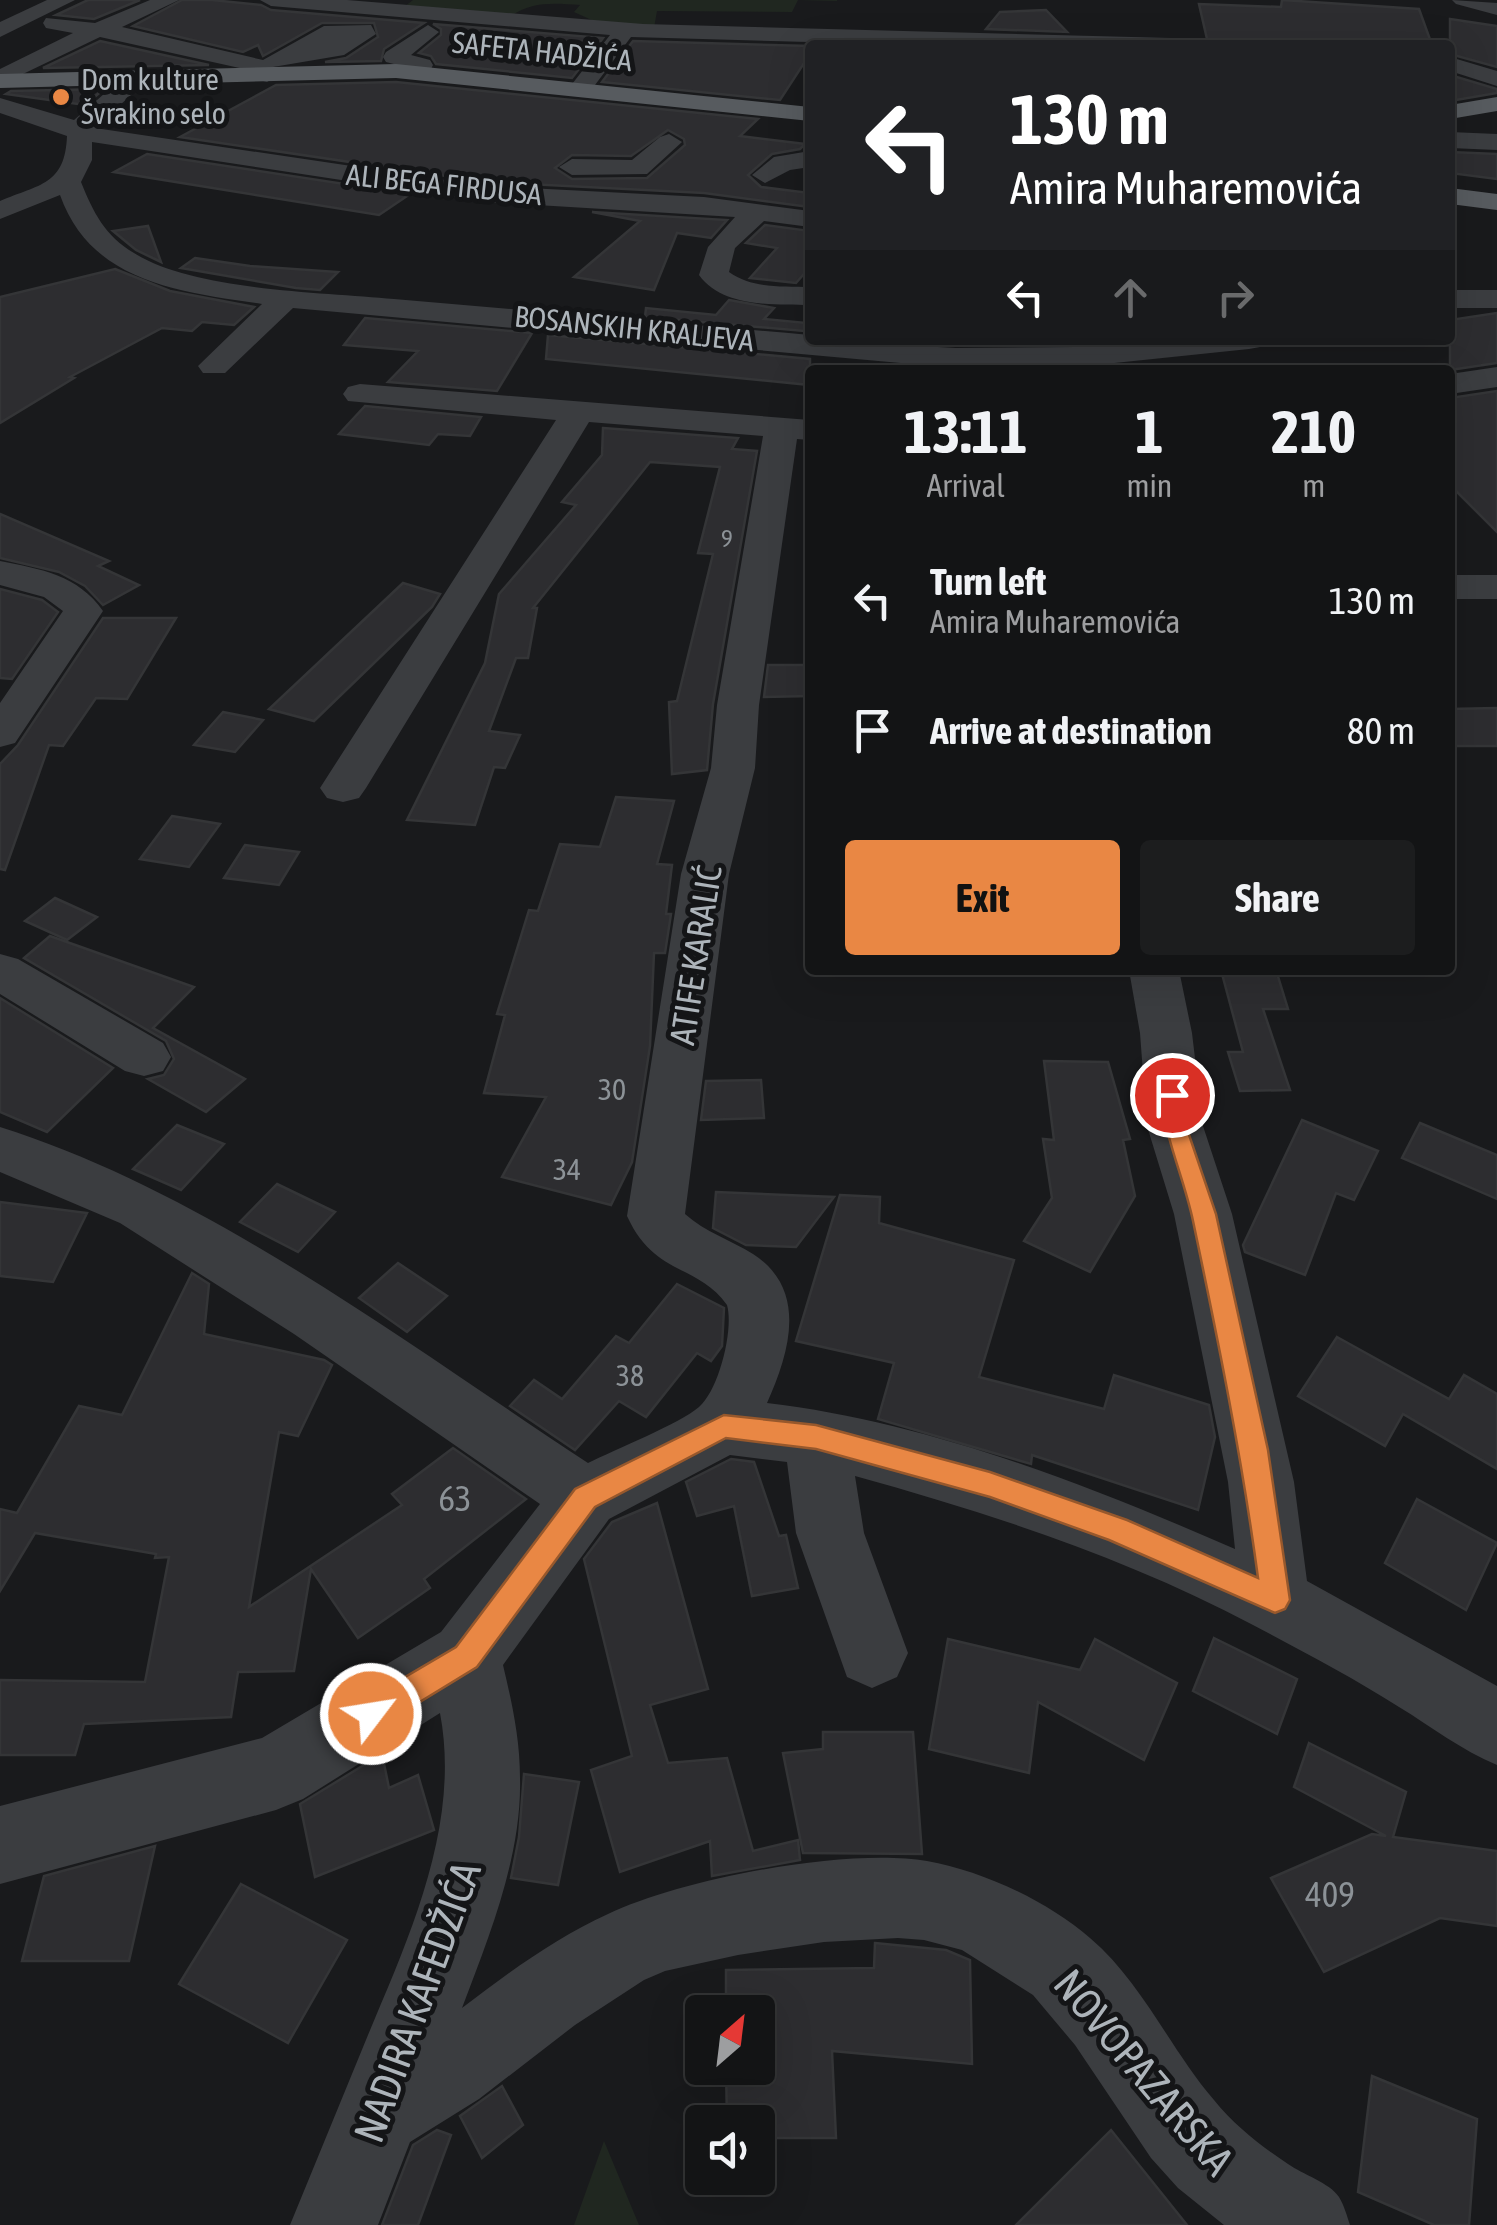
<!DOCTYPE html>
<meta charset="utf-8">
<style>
:root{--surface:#131415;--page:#1c1d1e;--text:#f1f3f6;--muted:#9d9ea0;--line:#323334;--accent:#e98744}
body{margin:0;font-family:"Asap Condensed",sans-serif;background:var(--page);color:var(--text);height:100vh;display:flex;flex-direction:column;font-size:38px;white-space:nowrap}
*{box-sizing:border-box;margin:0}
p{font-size:32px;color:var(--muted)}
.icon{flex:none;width:55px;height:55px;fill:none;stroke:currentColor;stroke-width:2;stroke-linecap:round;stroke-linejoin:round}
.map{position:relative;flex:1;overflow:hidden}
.sheet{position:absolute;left:805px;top:365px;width:650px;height:610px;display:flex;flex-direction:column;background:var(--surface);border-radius:10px;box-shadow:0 10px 40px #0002,0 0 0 2px var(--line)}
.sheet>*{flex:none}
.banner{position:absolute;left:805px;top:40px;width:650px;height:305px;border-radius:10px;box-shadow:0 10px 40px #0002,0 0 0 2px var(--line);background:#202124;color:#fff;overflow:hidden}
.needle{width:65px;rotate:28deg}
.fabs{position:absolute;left:685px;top:1995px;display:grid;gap:20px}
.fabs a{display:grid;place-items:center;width:90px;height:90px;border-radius:10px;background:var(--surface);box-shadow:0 10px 40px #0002,0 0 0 2px var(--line);font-size:50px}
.pin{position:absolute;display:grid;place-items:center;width:85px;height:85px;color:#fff;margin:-42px;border:5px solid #fff;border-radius:50%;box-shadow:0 2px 10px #0007}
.me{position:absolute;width:110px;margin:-55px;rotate:59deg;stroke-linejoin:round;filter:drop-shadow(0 0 8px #0008)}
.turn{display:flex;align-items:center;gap:35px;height:210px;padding:0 40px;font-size:45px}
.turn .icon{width:130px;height:130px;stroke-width:2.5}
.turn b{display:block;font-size:70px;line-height:85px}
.lanes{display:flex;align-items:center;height:95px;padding:0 40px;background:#0003;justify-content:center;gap:50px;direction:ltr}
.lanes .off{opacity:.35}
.eta{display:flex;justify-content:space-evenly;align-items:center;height:170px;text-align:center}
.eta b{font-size:60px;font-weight:700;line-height:70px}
.action{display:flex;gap:20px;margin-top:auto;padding:20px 40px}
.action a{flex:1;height:115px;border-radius:10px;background:var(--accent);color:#111;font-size:40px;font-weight:700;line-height:115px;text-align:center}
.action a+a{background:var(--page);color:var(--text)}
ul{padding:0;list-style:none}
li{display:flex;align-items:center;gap:30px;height:130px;padding:0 40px}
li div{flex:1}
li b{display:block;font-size:38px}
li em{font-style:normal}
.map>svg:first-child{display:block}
</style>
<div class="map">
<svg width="1497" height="2225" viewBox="0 0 1497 2225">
<rect width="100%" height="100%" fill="#191a1c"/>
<!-- green -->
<g fill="#202720">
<path d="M413,0H837V1L798,0L792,12L657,11L654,28L607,27L574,12L580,5C554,3 532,1 511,16L404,7Z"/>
<polygon points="604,2141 639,2225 574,2225"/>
</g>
<!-- building -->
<g fill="#2d2d30" stroke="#343537" stroke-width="2.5" fill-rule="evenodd">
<polygon points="88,0 140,0 94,19 56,15"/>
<polygon points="182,0 212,0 261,5 271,10 424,23 384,49 381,61 325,62 346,58 378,37 374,23 322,23 263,56 258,45 243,52 133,26"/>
<polygon points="1282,0 1419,9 1432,45 1296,45 1207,39 1199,4 1281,7"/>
<polygon points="1046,10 1067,32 986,29 1000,12"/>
<polygon points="1450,19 1497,26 1497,67 1450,54"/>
<polygon points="433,24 603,38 572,78 436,64 431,56 419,53 441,35 441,29"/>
<polygon points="100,41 209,65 43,68"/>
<polygon points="633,41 810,46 810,54 780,100 602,82"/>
<polygon points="1450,75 1497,89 1497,93 1450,101"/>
<path d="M396,82L758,119L740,136L805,144L800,149L772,154L748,175L761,187L810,193V207L704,193L486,182L180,137L276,85ZM668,130L684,139L685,145L647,178L572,179L555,168L572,155L631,156Z"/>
<polygon points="104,89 85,105 6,94 11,91"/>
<polygon points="1450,152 1497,154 1497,179 1450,173"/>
<polygon points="147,154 410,194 379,215 114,172"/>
<polygon points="592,212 727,220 711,238 677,233 654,290 574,277 640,221"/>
<polygon points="765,225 810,231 810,267 796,283 750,278 777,248 746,243"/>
<polygon points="148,226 161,262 136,250 113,231"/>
<polygon points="195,258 250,266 338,272 320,290 296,288 181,268"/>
<polygon points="115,269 170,291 254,307 234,325 202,322 192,331 162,328 70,377 74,378 0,423 0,297"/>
<polygon points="729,300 774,308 764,319 807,323 804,331 645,317 646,308 716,315"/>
<polygon points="1497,313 1497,363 1450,370 1450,320"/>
<polygon points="365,318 532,333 497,391 388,382 418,351 344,345"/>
<polygon points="548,335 810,359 810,385 546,359"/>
<polygon points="1497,391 1497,532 1450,485 1450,398"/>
<polygon points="365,406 481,417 470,436 438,434 429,445 339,434"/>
<polygon points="603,428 738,438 732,449 757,451 713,704 707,770 672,774 669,702 677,701 713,554 698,553 720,467 650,462 533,608 537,608 528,658 516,658 489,731 520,735 505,768 494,767 475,825 407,820 485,663 499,594 576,505 562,502 602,455"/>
<polygon points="0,514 109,561 98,566 139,585 103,605 85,586 59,572 0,558"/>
<polygon points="403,583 440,594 432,607 314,721 269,709"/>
<polygon points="0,589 42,600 58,612 12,679 0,678"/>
<polygon points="103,618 176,618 127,699 96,698 63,746 49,745 5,870 0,869 0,764 18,745"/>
<polygon points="768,665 810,665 810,696 764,697"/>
<polygon points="1497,708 1497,746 1450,746 1450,709"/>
<polygon points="223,712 263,720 235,752 194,745"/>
<polygon points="616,797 674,801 657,864 672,865 666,914 671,914 665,953 654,953 650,1046 632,1162 611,1205 502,1177 546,1097 484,1093 505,1015 497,1014 529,910 538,911 560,844 600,847"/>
<polygon points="172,816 220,824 189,867 140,859"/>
<polygon points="245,845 299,852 279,885 224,878"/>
<polygon points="55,898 97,917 67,940 25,921"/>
<polygon points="50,936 194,987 153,1028 245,1079 206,1112 148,1079 164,1075 174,1059 166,1041 24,958"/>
<polygon points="1221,970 1276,970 1288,1009 1263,1009 1290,1090 1240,1091 1228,1052 1243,1052"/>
<polygon points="0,998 113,1068 47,1132 0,1112"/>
<polygon points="1044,1061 1108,1062 1130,1139 1123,1140 1135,1196 1090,1272 1024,1241 1052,1198 1043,1139 1054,1140"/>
<polygon points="761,1080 764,1118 701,1120 706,1081"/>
<polygon points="1302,1120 1378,1151 1354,1200 1336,1193 1305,1275 1245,1252 1243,1245"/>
<polygon points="1420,1123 1497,1155 1497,1199 1402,1158"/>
<polygon points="177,1125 224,1144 181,1190 133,1169"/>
<polygon points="277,1184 335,1212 298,1252 240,1222"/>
<polygon points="716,1192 834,1197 796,1247 746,1245 713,1228"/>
<polygon points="840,1195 880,1197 879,1223 1014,1260 979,1377 1104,1409 1114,1375 1209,1405 1215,1437 1198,1510 1032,1455 1031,1464 878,1419 894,1363 796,1341"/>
<polygon points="0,1202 87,1213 53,1282 0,1276"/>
<polygon points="398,1263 447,1296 407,1332 359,1298"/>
<polygon points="192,1273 209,1284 204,1334 324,1360 332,1365 298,1436 279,1432 249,1607 402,1505 392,1494 453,1448 526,1499 424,1579 430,1588 358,1638 311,1569 294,1671 238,1672 231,1717 84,1724 75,1755 0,1755 0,1680 145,1682 169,1557 155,1558 156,1554 35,1533 0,1591 0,1509 17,1513 79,1406 122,1415"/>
<polygon points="677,1284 724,1308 722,1346 711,1361 697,1353 646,1417 619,1401 575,1450 510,1406 534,1380 562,1399 616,1336 629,1343"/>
<polygon points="1337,1337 1449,1399 1464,1375 1497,1394 1497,1469 1403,1414 1385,1446 1298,1396"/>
<polygon points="731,1459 754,1462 779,1536 786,1535 798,1588 752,1596 734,1506 697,1516 686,1482"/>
<polygon points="1417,1499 1497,1543 1466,1610 1385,1563"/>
<polygon points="657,1503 708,1689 650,1705 668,1763 727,1758 753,1851 798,1840 800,1860 712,1876 710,1841 620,1872 591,1770 632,1756 584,1559 612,1522"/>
<polygon points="1214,1638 1297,1679 1277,1734 1193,1691"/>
<polygon points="948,1639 1080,1670 1095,1639 1177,1683 1144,1760 1038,1702 1029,1773 929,1749"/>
<polygon points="823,1732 913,1732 922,1854 803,1853 783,1753 823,1749"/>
<polygon points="1309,1743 1406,1792 1393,1837 1497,1851 1497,1926 1440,1918 1324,1972 1271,1878 1372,1834 1386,1836 1294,1787"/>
<polygon points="382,1754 389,1788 418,1775 434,1830 315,1877 300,1804"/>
<polygon points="524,1774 579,1782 558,1885 511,1878 519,1837"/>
<polygon points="155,1846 129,1961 22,1961 44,1876"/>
<polygon points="241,1884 347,1940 288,2043 179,1984"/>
<polygon points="875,1943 946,1950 970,1960 972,2064 832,2051 836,2138 758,2138 758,2122 727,2122 726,2068 758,2068 758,2012 726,2012 726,1970 874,1968"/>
<polygon points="1372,2076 1477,2119 1469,2225 1434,2225 1358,2192"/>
<polygon points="502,2086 523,2125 482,2158 460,2116"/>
<polygon points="437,2130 451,2135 418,2225 382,2225 413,2145"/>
<polygon points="1111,2130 1187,2225 1016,2225"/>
</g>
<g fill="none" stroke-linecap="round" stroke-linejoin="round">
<!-- minor -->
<g fill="#3b3d40" fill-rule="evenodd">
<polygon points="47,0 75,0 0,37 0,22"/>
<polygon points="150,0 179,0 122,27 263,60 324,26 371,25 376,34 344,55 273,67 279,75 267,82 259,80 253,71 100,37 0,85 0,69 73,33 46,28 43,23 46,18 95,23"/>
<polygon points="260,0 347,0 643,24 1171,38 1182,45 920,45 631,37 589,93 581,95 569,88 610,35 271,6"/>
<polygon points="1452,0 1497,3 1497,15 1456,4"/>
<polygon points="428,25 439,32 411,55 430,60 433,65 427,77 411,77 409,68 386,62 383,57 386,52"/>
<polygon points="1450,57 1497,71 1497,86 1450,71"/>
<path d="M135,72L143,74L147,79L143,84L95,128L486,186L704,197L810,211V227L764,221L735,248L729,272C753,289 782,286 810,287V305C774,304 723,308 699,275L708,247L735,217L486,202L92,142V160L81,182C93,212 105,236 134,253C194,291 322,292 394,299C533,311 671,323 810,335V340L956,348L1076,347L1152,340H1265L1260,347L1249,349L1076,367L956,368L293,308L225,373H203L198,366L262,304C181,292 91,283 60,195L0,219V201C40,184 65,185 67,136L0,113V98L74,120L127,74Z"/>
<polygon points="1450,132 1497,134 1497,150 1450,148"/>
<polygon points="669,134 682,142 647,174 572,175 559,167 572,159 632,160 660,137"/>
<polygon points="810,151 810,167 790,170 765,183 752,175 774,157"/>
<rect x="1450" y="290" width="47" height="18"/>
<polygon points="1497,367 1497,387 1450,394 1450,374"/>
<path d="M360,384L810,420V440L797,439L759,705L755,768L729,874L685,1214C705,1232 731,1240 753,1254C809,1290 789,1354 767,1403C928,1422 1086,1484 1235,1549L1228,1482L1174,1214L1147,1126L1140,1033L1129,970H1179L1192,1033L1203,1126L1232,1214L1294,1482L1307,1581L1497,1686V1765C1461,1750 1432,1727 1399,1707C1352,1677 1302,1651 1253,1625C1127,1558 992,1514 855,1476L864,1533L908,1653L897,1677L872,1688L847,1677L796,1533L787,1462L730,1455L609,1519L503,1665C512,1703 520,1739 520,1778C522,1856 489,1937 462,2008C508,1973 555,1938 608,1914C681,1879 847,1847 927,1861C983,1871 1047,1901 1090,1938C1142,1982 1170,2049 1214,2100C1235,2126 1261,2146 1288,2164C1302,2174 1330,2183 1339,2197C1344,2205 1347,2216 1350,2225H1224L1178,2188L1151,2158L1075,2045L1033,1995L962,1950L924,1940L898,1938L824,1942L738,1955L665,1971L644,1980L575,2025L479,2099L410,2142L378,2225H290C316,2162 342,2098 368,2035C410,1935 461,1824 440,1713L303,1799L276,1810L0,1884V1806L262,1738L441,1632L540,1504L294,1334L120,1223L0,1172V1127C207,1192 407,1344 588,1463C614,1450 681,1423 699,1407C719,1390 734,1329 727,1305C697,1263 655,1277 627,1216L681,874L711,768L717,705L763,436L589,422L366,788L359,798L343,802L327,798L320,788L556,420L348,401L343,394L348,387Z"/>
<path d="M0,561C41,569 78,575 103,611L15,743L0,747V703L63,611L44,597L0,585Z"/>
<rect x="1450" y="575" width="47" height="24"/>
<polygon points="0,954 18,959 163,1043 171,1057 163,1071 144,1076 125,1071 0,994"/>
</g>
<!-- major -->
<g fill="#575b5f" fill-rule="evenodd">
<polygon points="396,64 810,107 810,121 396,78 0,88 0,74"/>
<polygon points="1497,97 1497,111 1450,119 1450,105"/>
<polygon points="1450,188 1497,194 1497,210 1450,204"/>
</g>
</g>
<!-- route -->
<path fill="#e98744" stroke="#97582c" stroke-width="2.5" d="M1172,1086L1183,1095L1186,1126L1216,1214L1268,1450L1290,1600L1285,1609L1275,1613L1109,1540L990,1497L816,1449L726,1438L595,1507L477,1667L382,1725L371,1729L361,1725L356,1714L361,1703L456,1647L575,1489L724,1415L816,1425L990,1472L1127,1520L1258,1578C1242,1458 1218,1340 1193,1221C1184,1178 1165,1139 1161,1095Z"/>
<!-- markers -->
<circle fill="#e98744" stroke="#141517" stroke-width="4" cx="61" cy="97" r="10"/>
<g text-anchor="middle" stroke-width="10" stroke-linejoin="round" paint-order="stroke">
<!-- far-number labels -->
<g font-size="25" fill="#8c9297">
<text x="727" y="547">9</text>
</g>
<!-- far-street labels -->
<g font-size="30" fill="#adb4ba" stroke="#141517">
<text transform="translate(542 52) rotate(6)" y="10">SAFETA HADŽIĆA</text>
<text transform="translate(444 185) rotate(6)" y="10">ALI BEGA FIRDUSA</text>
<text transform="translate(634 329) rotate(6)" y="10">BOSANSKIH KRALJEVA</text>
</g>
<!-- far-poi labels -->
<g font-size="30" fill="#adb4ba" stroke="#141517" text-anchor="start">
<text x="81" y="90">Dom kulture<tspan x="81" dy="34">Švrakino selo</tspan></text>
</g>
<!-- number labels -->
<g font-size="30" fill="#8c9297">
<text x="612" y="1100">30</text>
<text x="567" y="1180">34</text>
<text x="630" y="1386">38</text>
</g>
<!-- street labels -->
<g font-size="35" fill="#adb4ba" stroke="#141517">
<text transform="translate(696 955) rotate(-81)" y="12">ATIFE KARALIĆ</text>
</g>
<!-- near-number labels -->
<g font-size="35" fill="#8c9297">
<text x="455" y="1511">63</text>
<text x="1330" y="1907">409</text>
</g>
<!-- near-street labels -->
<g font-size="42" fill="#adb4ba" stroke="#141517">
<text transform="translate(417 2002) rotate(-70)" y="15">NADIRA KAFEDŽIĆA</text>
<text transform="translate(1144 2072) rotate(50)" y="15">NOVOPAZARSKA</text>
</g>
</g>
</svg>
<div class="fabs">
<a><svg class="needle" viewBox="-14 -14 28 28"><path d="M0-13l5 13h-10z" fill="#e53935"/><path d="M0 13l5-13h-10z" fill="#9d9ea0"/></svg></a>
<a><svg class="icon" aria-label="sound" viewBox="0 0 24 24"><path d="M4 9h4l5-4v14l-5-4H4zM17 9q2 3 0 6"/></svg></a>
</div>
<div class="pin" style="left:1172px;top:1095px;background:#d93025"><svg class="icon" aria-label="arrive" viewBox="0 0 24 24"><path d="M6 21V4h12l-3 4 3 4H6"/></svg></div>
<svg class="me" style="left:371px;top:1714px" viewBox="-20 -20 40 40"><circle r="17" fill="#e98744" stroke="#fff" stroke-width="3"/><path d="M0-11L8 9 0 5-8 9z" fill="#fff"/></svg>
<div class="banner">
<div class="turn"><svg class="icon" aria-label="left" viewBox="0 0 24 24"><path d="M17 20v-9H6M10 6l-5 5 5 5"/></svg><div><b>130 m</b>Amira Muharemovića</div></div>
<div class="lanes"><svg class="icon" aria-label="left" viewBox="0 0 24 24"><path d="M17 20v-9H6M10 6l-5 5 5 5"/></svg><svg class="icon off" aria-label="ahead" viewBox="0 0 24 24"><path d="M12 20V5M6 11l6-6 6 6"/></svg><svg class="icon off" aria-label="right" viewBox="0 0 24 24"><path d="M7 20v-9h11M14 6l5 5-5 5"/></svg></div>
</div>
<section class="sheet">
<div class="eta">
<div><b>13:11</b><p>Arrival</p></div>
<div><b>1</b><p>min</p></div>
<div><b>210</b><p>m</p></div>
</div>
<ul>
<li><svg class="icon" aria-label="left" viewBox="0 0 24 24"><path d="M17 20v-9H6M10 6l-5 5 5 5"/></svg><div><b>Turn left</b><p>Amira Muharemovića</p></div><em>130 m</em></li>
<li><svg class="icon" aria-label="arrive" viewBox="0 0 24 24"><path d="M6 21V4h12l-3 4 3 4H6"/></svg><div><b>Arrive at destination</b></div><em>80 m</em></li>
</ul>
<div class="action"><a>Exit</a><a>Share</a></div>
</section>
</div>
